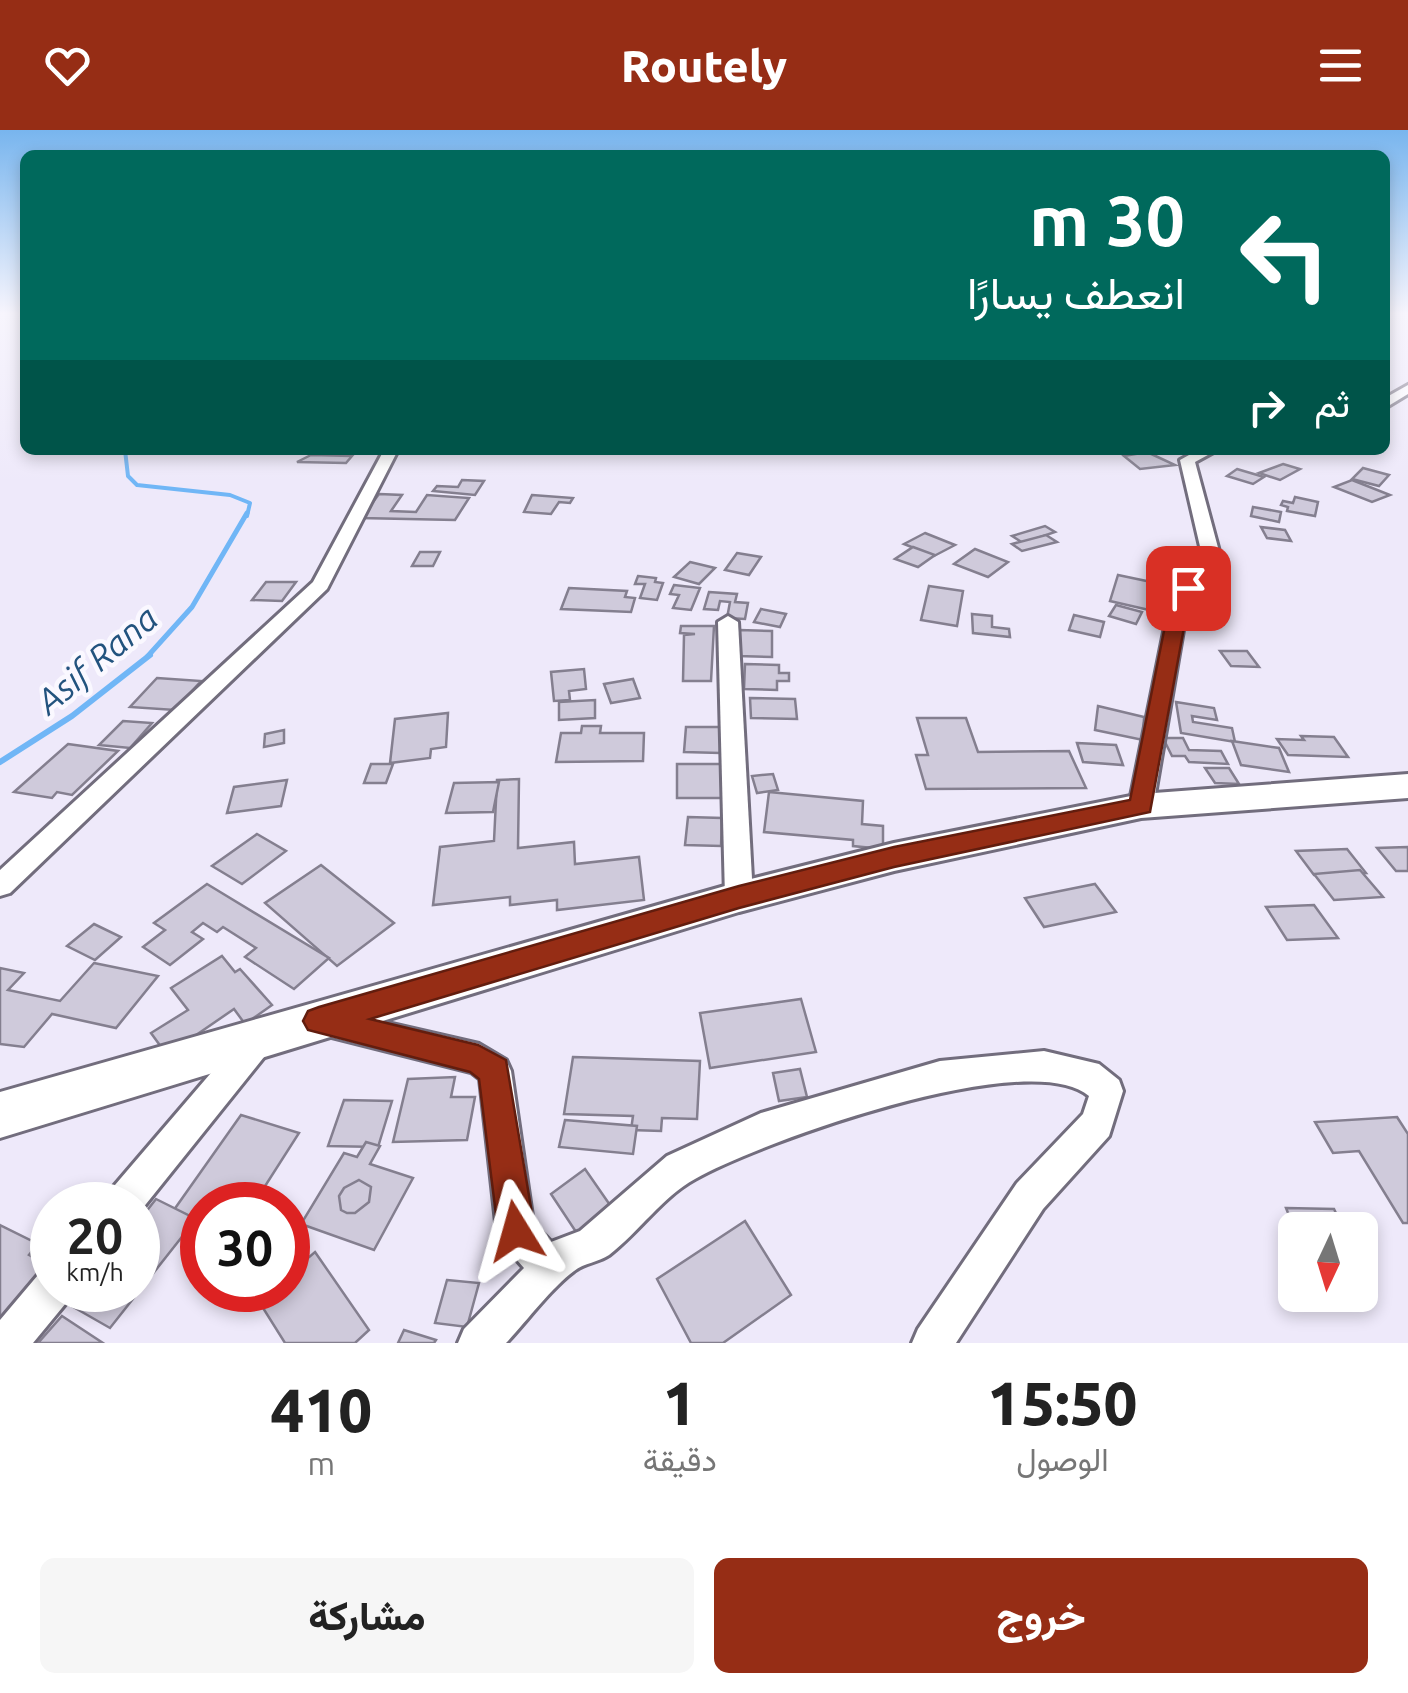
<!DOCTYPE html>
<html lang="ar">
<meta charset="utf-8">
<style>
:root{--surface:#fff;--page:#f6f6f6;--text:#222;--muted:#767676;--accent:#962d15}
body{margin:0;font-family:Ubuntu,Vazirmatn,sans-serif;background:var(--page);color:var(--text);direction:rtl;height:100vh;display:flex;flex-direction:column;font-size:38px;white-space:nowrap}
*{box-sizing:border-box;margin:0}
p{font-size:32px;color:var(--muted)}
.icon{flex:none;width:55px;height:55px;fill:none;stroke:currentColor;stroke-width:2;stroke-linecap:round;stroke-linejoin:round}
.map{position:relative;height:1213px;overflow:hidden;direction:ltr}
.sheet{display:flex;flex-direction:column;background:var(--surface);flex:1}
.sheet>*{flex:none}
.hud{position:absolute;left:20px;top:20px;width:1370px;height:305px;border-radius:15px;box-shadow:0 5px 15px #0003;direction:rtl;background:#00695c;color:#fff;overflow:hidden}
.needle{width:65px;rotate:184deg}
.controls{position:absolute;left:1278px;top:1082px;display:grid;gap:20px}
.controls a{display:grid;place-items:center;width:100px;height:100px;border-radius:15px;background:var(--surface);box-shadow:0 5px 15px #0003;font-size:50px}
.speed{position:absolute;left:30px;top:1052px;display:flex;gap:20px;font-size:50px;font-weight:700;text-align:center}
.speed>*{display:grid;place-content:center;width:130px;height:130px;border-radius:50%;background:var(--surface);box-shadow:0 5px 15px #0003;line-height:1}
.speed small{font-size:25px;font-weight:400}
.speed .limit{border:15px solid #d22;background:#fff;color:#111}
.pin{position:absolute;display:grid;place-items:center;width:85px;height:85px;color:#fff;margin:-42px;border-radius:20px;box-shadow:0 5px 15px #0006}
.me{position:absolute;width:110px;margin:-55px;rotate:352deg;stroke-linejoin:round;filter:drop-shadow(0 0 8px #0008)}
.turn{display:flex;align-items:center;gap:35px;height:210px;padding:0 40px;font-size:45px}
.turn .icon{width:130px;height:130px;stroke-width:2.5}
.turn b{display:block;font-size:70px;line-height:85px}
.then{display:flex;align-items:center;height:95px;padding:0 40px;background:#0003;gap:20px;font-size:38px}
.eta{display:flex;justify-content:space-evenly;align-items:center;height:170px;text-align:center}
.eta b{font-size:60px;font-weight:800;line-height:70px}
.cta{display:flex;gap:20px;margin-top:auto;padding:20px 40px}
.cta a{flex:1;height:115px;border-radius:15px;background:var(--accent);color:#fff;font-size:40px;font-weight:800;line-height:115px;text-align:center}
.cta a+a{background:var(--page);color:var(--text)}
header{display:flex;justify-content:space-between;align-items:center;height:130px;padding:0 40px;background:var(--accent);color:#fff;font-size:45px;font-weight:800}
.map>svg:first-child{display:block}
</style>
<header><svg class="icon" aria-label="menu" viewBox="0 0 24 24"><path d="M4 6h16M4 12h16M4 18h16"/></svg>Routely<svg class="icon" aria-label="heart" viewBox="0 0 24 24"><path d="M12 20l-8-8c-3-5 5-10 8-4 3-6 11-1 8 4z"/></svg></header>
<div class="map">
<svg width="1408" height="1213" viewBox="0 0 1408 1213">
<rect width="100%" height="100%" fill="#eee9fa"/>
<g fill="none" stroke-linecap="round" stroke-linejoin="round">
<!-- stream-far2 -->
<polyline stroke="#70b6f6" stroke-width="4" points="125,320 128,346 137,355 230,365 250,373 247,386"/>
<!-- stream-far1 -->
<polyline stroke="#70b6f6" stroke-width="5" points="147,527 192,477 247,383"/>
<!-- stream -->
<polyline stroke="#70b6f6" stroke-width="6" points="0,632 72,586 150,525"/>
</g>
<!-- building -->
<g fill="#cfcadb" stroke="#847f8f" stroke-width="2.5">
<polygon points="1147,322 1175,335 1140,339 1124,326"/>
<polygon points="311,325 352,326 346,333 297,332"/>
<polygon points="1283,334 1300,339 1280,350 1259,343"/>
<polygon points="1363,338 1389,345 1379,356 1352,349"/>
<polygon points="1237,339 1264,347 1253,354 1227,346"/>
<polygon points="462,350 484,351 475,365 433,361 437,356 458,357"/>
<polygon points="1352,350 1390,365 1372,372 1334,357"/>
<polygon points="379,364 402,365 391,381 416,382 427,365 469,368 455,390 361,388"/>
<polygon points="532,365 573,368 570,373 559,372 551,384 524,382"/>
<polygon points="1295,367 1318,372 1315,386 1287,381 1288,377 1281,375 1283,371 1293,373"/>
<polygon points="1253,377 1281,382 1279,392 1251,386"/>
<polygon points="1045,396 1055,402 1023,413 1012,406"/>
<polygon points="1261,397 1285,400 1291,411 1267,408"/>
<polygon points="925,403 955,415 934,426 904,414"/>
<polygon points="1046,405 1057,412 1022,421 1012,414"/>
<polygon points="913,417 935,425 918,437 895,429"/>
<polygon points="975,419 1008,432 988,447 954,434"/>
<polygon points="420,422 440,422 433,436 412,436"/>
<polygon points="737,423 761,427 749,445 725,440"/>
<polygon points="690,432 715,438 699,454 674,447"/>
<polygon points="1118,445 1156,453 1149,480 1110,471"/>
<polygon points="638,446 656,448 655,452 663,453 657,470 640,468 645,454 635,454"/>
<polygon points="266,452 296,452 282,471 252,470"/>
<polygon points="674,455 700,458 691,480 673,478 679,465 670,464"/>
<polygon points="929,456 963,461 957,496 921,490"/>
<polygon points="569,458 627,461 625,467 635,468 631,482 561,479"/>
<polygon points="709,462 737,464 735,472 748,473 745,489 727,488 730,472 720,471 718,480 704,479"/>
<polygon points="1116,475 1142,482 1136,494 1109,486"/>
<polygon points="761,479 786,484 780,497 754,492"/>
<polygon points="972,484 992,486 992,497 1009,499 1010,507 973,503"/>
<polygon points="1074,485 1104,492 1100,507 1069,500"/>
<polygon points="681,496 714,496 711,551 683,551 684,505 695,504 680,503"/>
<polygon points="739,500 772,501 772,527 738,526"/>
<polygon points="1220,521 1247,521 1259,537 1231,536"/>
<polygon points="745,534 779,535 779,543 789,543 789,551 777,551 777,560 744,559"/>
<polygon points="584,539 586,559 569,561 570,570 554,571 551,542"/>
<polygon points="157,548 201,551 175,580 130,577"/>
<polygon points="633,549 640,568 611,573 604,554"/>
<polygon points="750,568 795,569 797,589 751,588"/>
<polygon points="595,570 595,588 559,590 559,572"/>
<polygon points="1176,572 1214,578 1217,590 1192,586 1193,592 1232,598 1235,612 1181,603"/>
<polygon points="1098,576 1144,587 1143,610 1095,600"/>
<polygon points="448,583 446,617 431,619 430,628 390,633 395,589"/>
<polygon points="917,588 966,588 978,622 1069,621 1086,658 926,659 916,625 928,625"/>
<polygon points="123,591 152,593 130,618 99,615"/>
<polygon points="582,596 601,596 600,603 644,603 643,631 556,632 561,603 581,603"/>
<polygon points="686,597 721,597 720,623 684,622"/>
<polygon points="284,600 284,613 264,617 265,604"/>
<polygon points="1301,606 1334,607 1348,627 1288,625 1277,609 1304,610"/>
<polygon points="1163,608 1183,608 1189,620 1221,621 1228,634 1189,632 1185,626 1172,626"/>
<polygon points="1232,611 1279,618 1289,642 1241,635"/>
<polygon points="1077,613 1116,615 1123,635 1083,632"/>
<polygon points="68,614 118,621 72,665 57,662 52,668 14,662"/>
<polygon points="371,634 393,634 386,653 364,653"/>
<polygon points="677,634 727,634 729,668 677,668"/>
<polygon points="1205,638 1229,638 1239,654 1215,653"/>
<polygon points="773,644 778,660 757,663 752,646"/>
<polygon points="519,649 518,718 574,712 575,734 639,727 644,770 557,780 557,770 510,775 510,767 433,775 440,717 494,711 497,650"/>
<polygon points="287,650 281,676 227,683 234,657"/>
<polygon points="499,652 493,682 446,683 454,653"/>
<polygon points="769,662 863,671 862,694 883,696 883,719 853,716 853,710 764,702"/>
<polygon points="688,687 722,688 721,716 685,715"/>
<polygon points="257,704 286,721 242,754 212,736"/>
<polygon points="1408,717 1408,741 1396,741 1377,718"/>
<polygon points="1347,719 1366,743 1314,745 1296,721"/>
<polygon points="321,735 394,793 337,836 265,773"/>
<polygon points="1360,740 1383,767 1334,770 1314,744"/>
<polygon points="207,754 329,828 294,859 245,827 256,818 223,797 217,802 203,793 192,802 203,809 170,835 143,817 165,800 154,793"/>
<polygon points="1095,754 1116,782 1044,797 1025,768"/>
<polygon points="1314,775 1338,808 1287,810 1266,777"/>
<polygon points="94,794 121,807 95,830 67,816"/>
<polygon points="222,826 235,842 240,839 272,875 245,894 234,879 167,925 151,903 188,880 171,858"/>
<polygon points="94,833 158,846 116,898 52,884 24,917 0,914 0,838 24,843 8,860 60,871"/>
<polygon points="801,869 816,922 710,938 700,883"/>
<polygon points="573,927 700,931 697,989 662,988 661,1001 631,1000 633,986 564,984"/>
<polygon points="800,939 807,967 779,971 773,943"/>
<polygon points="455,947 451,967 475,967 467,1010 393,1012 408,949"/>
<polygon points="344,970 392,971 378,1017 328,1016"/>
<polygon points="241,985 299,1003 253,1075 202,1075 202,1108 164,1094"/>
<polygon points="1397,987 1408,1004 1408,1093 1403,1093 1359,1021 1333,1023 1315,992"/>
<polygon points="565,990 637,996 633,1024 559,1017"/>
<polygon points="366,1012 380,1016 370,1034 413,1048 374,1120 301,1094 344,1023 357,1027"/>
<polygon points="585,1039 619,1088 584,1114 551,1064"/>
<polygon points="359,1050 371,1057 369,1072 355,1083 347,1083 341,1080 339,1066 344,1058"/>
<polygon points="156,1069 196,1089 110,1198 68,1174 80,1160 138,1160 138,1092"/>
<polygon points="1286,1078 1334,1079 1344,1100 1295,1100"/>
<polygon points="745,1091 791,1165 723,1213 691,1213 657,1149"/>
<polygon points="0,1095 38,1114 29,1125 52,1138 52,1146 10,1198 0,1192"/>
<polygon points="315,1122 369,1200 355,1213 285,1213 258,1170 269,1160 288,1160 288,1145"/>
<polygon points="447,1150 479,1153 467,1197 435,1193"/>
<polygon points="62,1186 103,1213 38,1213"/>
<polygon points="404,1200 436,1210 434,1213 398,1213"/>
</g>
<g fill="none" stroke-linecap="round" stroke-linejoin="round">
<defs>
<g id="street">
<polygon points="1408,255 1408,264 1385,278 1385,268"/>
<polygon points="384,320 398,320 327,459 10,763 0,766 0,740 313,452"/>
<polygon points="1198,320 1217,320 1195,332 1220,425 1187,477 1153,676 1150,682 1132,682 1129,676 1169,477 1202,425 1180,330"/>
<polygon points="728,486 738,492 753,767 749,774 739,778 729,774 725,767 718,492"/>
<path d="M327,879L479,914L506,930L511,941L533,1093L551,1112L580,1101L667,1026L761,983L940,931L1044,921L1099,934L1119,950L1123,961L1109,1006L1043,1079L956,1213H912L918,1199L1017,1053L1083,984L1089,966C1030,915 760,1012 695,1049C662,1067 639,1102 609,1125C599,1132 584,1133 574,1141C551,1158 526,1192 506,1213H458L464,1199L524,1138L503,1114L497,1101L480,949L471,942L316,903L312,893L316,883Z"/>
<polygon points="257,898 268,902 273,912 268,922 138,1084 138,1075 104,1075 109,1062 246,902"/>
<polygon points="52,1140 52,1160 71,1160 66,1173 33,1213 0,1213 0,1190 38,1145"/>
</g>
<polygon id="secondary" points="1408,644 1408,668 1141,688 894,741 739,782 0,1008 0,962 739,752 894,713 1141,664"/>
</defs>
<!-- street casing -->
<use href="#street" stroke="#726d7d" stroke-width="6"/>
<!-- secondary casing -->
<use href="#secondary" stroke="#726d7d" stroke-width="6"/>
<!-- street -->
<use href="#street" fill="#fff" fill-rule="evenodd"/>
<!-- secondary -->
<use href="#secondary" fill="#fff" fill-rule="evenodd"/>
</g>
<!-- sky -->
<linearGradient id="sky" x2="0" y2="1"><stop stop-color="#78b5ee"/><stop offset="0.52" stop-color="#f7f5fd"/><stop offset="1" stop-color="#f7f5fd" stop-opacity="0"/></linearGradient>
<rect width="1408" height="353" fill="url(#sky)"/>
<!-- route -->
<polygon fill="#962d15" stroke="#621d0e" stroke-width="2.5" points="1188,452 1197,458 1188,476 1150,682 894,737 739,778 370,889 478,915 506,930 535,1101 529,1114 516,1120 503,1114 498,1101 479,949 470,942 308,900 303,891 308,881 319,877 739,756 894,717 1130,670 1169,476 1181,454"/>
<g text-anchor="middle" stroke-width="9" stroke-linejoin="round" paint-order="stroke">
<!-- water labels -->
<g font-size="35" font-style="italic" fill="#22537e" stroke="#faf8ff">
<text transform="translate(97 530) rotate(-40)" y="12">Asif Rana</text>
</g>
</g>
</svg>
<div class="controls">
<a><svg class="needle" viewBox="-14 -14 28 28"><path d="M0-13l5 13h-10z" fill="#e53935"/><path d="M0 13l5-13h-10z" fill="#767676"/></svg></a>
</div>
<div class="speed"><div>20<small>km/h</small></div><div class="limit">30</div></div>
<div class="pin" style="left:1188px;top:458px;background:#d93025"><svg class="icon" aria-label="arrive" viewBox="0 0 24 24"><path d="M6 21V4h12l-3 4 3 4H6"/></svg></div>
<svg class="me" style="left:516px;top:1101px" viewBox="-20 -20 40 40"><path d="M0-17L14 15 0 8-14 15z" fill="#962d15" stroke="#fff" stroke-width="4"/></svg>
<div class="hud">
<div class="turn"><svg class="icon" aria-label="left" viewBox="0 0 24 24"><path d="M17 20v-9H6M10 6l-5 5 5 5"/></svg><div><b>30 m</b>انعطف يسارًا</div></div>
<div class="then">ثم<svg class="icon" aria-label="right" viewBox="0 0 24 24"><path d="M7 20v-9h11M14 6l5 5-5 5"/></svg></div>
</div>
</div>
<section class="sheet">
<div class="eta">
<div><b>15:50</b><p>الوصول</p></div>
<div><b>1</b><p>دقيقة</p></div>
<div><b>410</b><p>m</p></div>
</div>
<div class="cta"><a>خروج</a><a>مشاركة</a></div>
</section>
